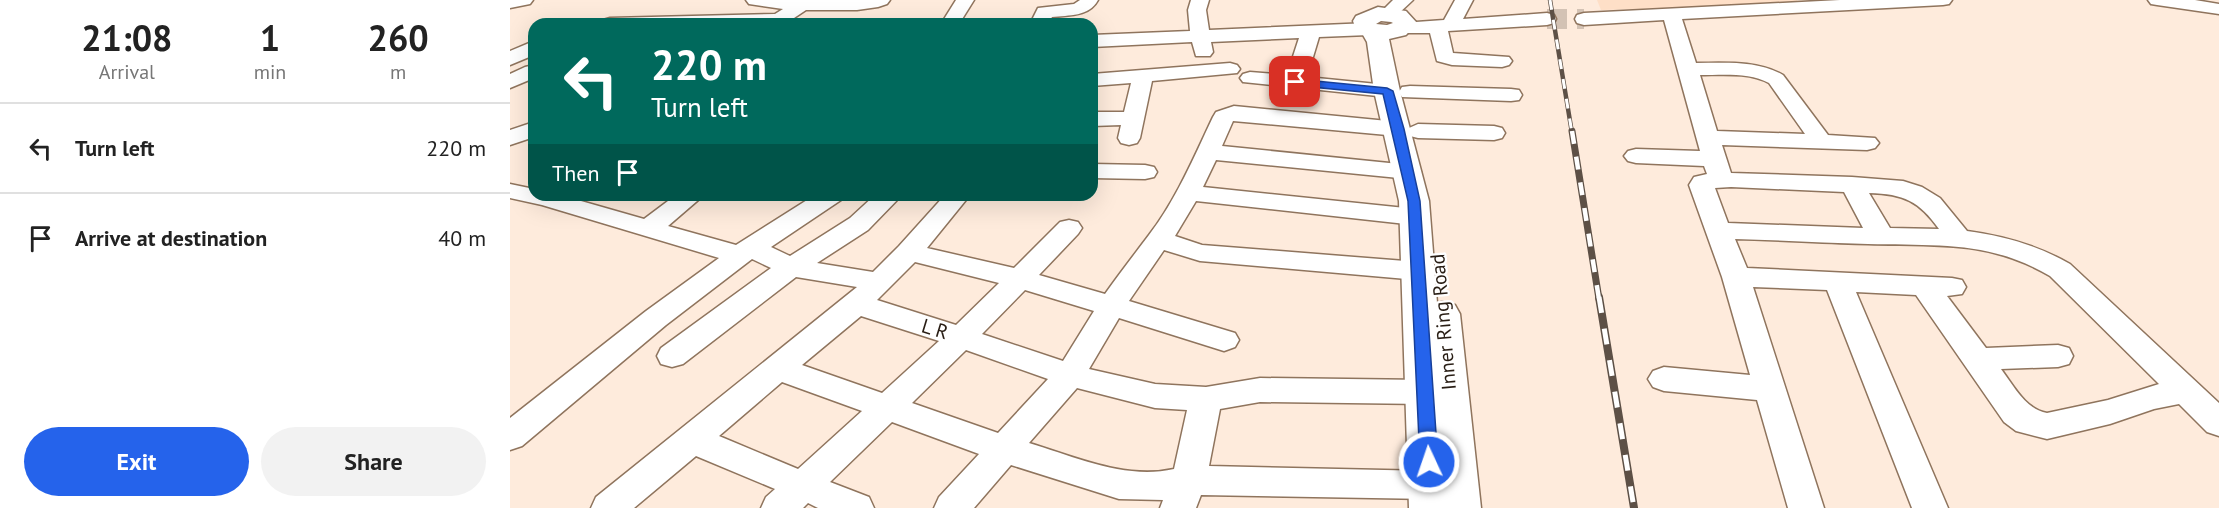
<!DOCTYPE html>
<style>
:root{--surface:#fff;--page:#f2f2f2;--text:#222;--muted:#767676;--line:#e0e0e0;--accent:#2563eb}
body{margin:0;font-family:"PT Sans",sans-serif;background:var(--page);color:var(--text);height:100vh;display:flex;flex-direction:column;font-size:22px;white-space:nowrap}
*{box-sizing:border-box;margin:0}
p{font-size:20px;color:var(--muted)}
.icon{flex:none;width:33px;height:33px;fill:none;stroke:currentColor;stroke-width:2;stroke-linecap:round;stroke-linejoin:round}
.map{position:relative;flex:1;overflow:hidden}
.panel{display:flex;flex-direction:column;background:var(--surface);width:510px}
.panel>*{flex:none}
.top-card{position:absolute;left:18px;top:18px;width:570px;height:183px;border-radius:18px;box-shadow:0 6px 24px #0002;background:#00695c;color:#fff;overflow:hidden}
.pin{position:absolute;display:grid;place-items:center;width:51px;height:51px;color:#fff;margin:-26px;border-radius:12px;box-shadow:0 3px 9px #0006}
.me{position:absolute;width:66px;margin:-33px;rotate:357deg;stroke-linejoin:round;filter:drop-shadow(0 0 4px #0008)}
.turn{display:flex;align-items:center;gap:21px;height:126px;padding:0 24px;font-size:27px}
.turn .icon{width:78px;height:78px;stroke-width:2.5}
.turn b{display:block;font-size:42px;line-height:51px}
.then{display:flex;align-items:center;height:57px;padding:0 24px;background:#0003;gap:12px;font-size:22px}
.eta{display:flex;justify-content:space-evenly;align-items:center;height:102px;text-align:center}
.eta b{font-size:36px;font-weight:700;line-height:42px}
.button{display:flex;gap:12px;margin-top:auto;padding:12px 24px}
.button a{flex:1;height:69px;border-radius:36px;background:var(--accent);color:#fff;font-size:24px;font-weight:700;line-height:69px;text-align:center}
.button a+a{background:var(--page);color:var(--text)}
ul{padding:0;list-style:none}
li{display:flex;align-items:center;gap:18px;height:90px;padding:0 24px;border-top:2px solid var(--line)}
li div{flex:1}
li b{display:block;font-size:22px}
li em{font-style:normal}
main{display:flex;flex:1;min-height:0}
.map>svg:first-child{display:block}
</style>
<main>
<section class="panel">
<div class="eta">
<div><b>21:08</b><p>Arrival</p></div>
<div><b>1</b><p>min</p></div>
<div><b>260</b><p>m</p></div>
</div>
<ul>
<li><svg class="icon" aria-label="left" viewBox="0 0 24 24"><path d="M17 20v-9H6M10 6l-5 5 5 5"/></svg><div><b>Turn left</b></div><em>220 m</em></li>
<li><svg class="icon" aria-label="arrive" viewBox="0 0 24 24"><path d="M6 21V4h12l-3 4 3 4H6"/></svg><div><b>Arrive at destination</b></div><em>40 m</em></li>
</ul>
<div class="button"><a>Exit</a><a>Share</a></div>
</section>
<div class="map">
<svg width="1709" height="508" viewBox="0 0 1709 508">
<rect width="100%" height="100%" fill="#feebdc"/>
<!-- built -->
<polygon fill="#fedfc7" points="1087,0 1287,0 1287,5 1091,10"/>
<g fill="none" stroke-linecap="round" stroke-linejoin="round">
<!-- minor-tunnel -->
<polyline stroke="#d3c2b4" stroke-width="20" stroke-dasharray="20 10" stroke-linecap="butt" points="1037,19 1074,19"/>
<defs>
<g id="minor">
<polygon points="0,0 23,0 20,4 0,8"/>
<polygon points="236,0 380,0 377,4 368,7 347,10 296,10 275,24 91,24 93,20 100,18 265,14 273,9 239,4"/>
<polygon points="446,0 464,0 449,24 431,24"/>
<path d="M570,0H588C579,17 559,15 542,17L538,24H520L528,8L564,4Z"/>
<polygon points="681,0 699,0 696,10 699,30 859,23 866,25 868,29 866,33 859,35 809,37 797,77 877,85 884,87 888,91 884,95 877,97 733,82 730,78 733,74 740,72 777,75 789,38 701,42 703,52 700,56 686,56 682,42 582,47 582,35 680,31 678,10"/>
<polygon points="883,0 903,0 887,15 875,15 872,11"/>
<polygon points="945,0 963,0 953,19 1037,13 1044,15 1046,19 1044,23 1037,25 938,31 943,53 999,57 1002,61 999,65 992,67 942,65 927,61 920,33 885,33 883,29 885,25 892,23 934,20"/>
<path d="M1330,0H1442L1439,4L1433,5L1172,19L1186,63C1215,63 1247,60 1273,75L1318,135L1365,138L1369,143L1365,148L1357,150L1212,145L1221,173L1342,177L1393,181L1412,187L1430,198L1457,231C1494,236 1527,245 1560,264L1709,403V436L1697,432L1669,404L1644,409L1600,424L1537,439L1506,431L1494,422L1406,295L1346,292L1438,508H1402L1317,290L1243,287L1314,508H1278L1247,400L1154,391L1143,387L1138,379L1143,371L1154,367L1240,375L1212,277L1179,185L1184,177L1197,174L1194,166L1126,163L1118,161L1114,156L1118,151L1126,149L1190,151L1154,20L1074,25L1067,23L1065,19L1067,15L1074,13ZM1190,75C1212,75 1239,72 1259,83L1295,134L1207,131ZM1221,187L1334,192L1353,228L1218,223L1205,188ZM1359,193C1394,194 1409,201 1429,229L1380,228ZM1225,239C1269,240 1314,243 1358,244C1426,246 1479,240 1540,276L1649,384L1598,400L1537,413C1515,409 1504,386 1491,369L1548,367L1559,364L1563,356L1559,348L1548,345L1476,348L1437,296L1452,294L1456,287L1452,280L1442,278L1237,268Z"/>
<polygon points="1638,0 1685,0 1709,4 1709,14 1647,5 1641,4"/>
<polygon points="24,41 24,55 0,65 0,51"/>
<polygon points="720,63 727,65 730,69 727,73 642,81 630,138 627,143 619,145 611,143 608,138 611,125 582,126 582,112 614,112 621,83 582,86 582,74"/>
<polygon points="24,65 24,78 0,88 0,74 15,67"/>
<polygon points="900,86 1001,89 1009,90 1012,95 1009,100 1001,101 892,97 889,92 892,87"/>
<path d="M724,106L888,122L896,124L899,128L908,124L984,126L992,128L995,133L992,138L984,140L908,138L900,136L897,132L888,136L723,121L712,146L899,165L908,167L911,172L908,177L899,179L706,160L693,187L905,209L914,212L918,217L914,222L905,225L686,201L665,236L692,245L908,262L918,265L922,271L918,277L908,280L690,261L654,250L619,301L725,333L729,340L725,347L714,351L609,318L579,369L645,384L696,387L750,378L915,380L926,384L931,392L926,400L915,404L750,402L710,409L699,466L920,471L932,475L938,485L932,495L920,499L691,495L686,508H650L653,500L609,499L501,465L464,508H424L429,497L469,454L382,422L320,482L359,497L364,508H308L298,503L293,508H251L256,497L265,489L186,456L124,508H81L86,497L347,287L286,277L173,364L162,367L151,364L147,356L151,348L261,268L242,259L156,325L12,446L0,450V418L136,311L209,258L32,205L0,198V184L24,189V195H50L134,219L166,195H194L158,226L226,245L305,195H334L331,200L261,247L280,256L340,218L365,195H392L358,230L307,263L363,272L389,246L435,195H460L417,248L504,268L550,222L559,220L568,222L572,228L568,234L529,275L595,294C609,274 624,255 639,235C666,200 684,157 703,117L706,112ZM405,262L489,283L446,325L367,300ZM515,290L584,311L553,361L472,334ZM351,316L429,341L372,393L292,365ZM456,350L538,379L488,433L402,403ZM272,382L352,411L288,469L209,436ZM567,388L645,408L677,410L664,469C615,480 566,457 519,443Z"/>
<polygon points="24,122 24,137 0,145 0,130"/>
<polygon points="582,164 635,165 644,167 647,172 644,177 635,179 582,178"/>
</g>
<path id="major" d="M868,7L896,11L907,23L896,35L879,39L890,91L919,201L927,303L932,302L945,305L950,314L971,508H899L889,201L864,91L857,42L853,35L847,32L843,21L846,16ZM871,21L881,22L883,23L877,25L866,24Z"/>
</defs>
<!-- minor casing -->
<use href="#minor" stroke="#8f745d" stroke-width="3"/>
<!-- major casing -->
<use href="#major" stroke="#8f745d" stroke-width="3"/>
<!-- minor -->
<use href="#minor" fill="#fff" fill-rule="evenodd"/>
<!-- major -->
<use href="#major" fill="#fff" fill-rule="evenodd"/>
<defs>
<polyline id="rail-far2" points="1040,0 1062,133"/>
<polyline id="rail-far1" points="1062,131 1089,299"/>
<polyline id="rail" points="1089,297 1124,508"/>
</defs>
<!-- rail-far2 casing -->
<use href="#rail-far2" stroke="#5d5046" stroke-width="4.5"/>
<!-- rail-far1 casing -->
<use href="#rail-far1" stroke="#5d5046" stroke-width="7"/>
<!-- rail casing -->
<use href="#rail" stroke="#5d5046" stroke-width="8"/>
<!-- rail-far2 -->
<use href="#rail-far2" stroke="#fff" stroke-width="3" stroke-dasharray="10" stroke-linecap="butt"/>
<!-- rail-far1 -->
<use href="#rail-far1" stroke="#fff" stroke-width="4.5" stroke-dasharray="13" stroke-linecap="butt"/>
<!-- rail -->
<use href="#rail" stroke="#fff" stroke-width="5" stroke-dasharray="16" stroke-linecap="butt"/>
</g>
<!-- route -->
<polygon fill="#2563eb" stroke="#184099" stroke-width="1.5" points="785,79 877,88 883,91 894,129 910,201 928,462 925,467 919,469 913,467 910,462 898,201 873,94 781,85 781,80"/>
<g text-anchor="middle" stroke-width="4.5" stroke-linejoin="round" paint-order="stroke">
<!-- street labels -->
<g font-size="20" fill="#281d14" stroke="#fff">
<text transform="translate(933 322) rotate(-95)" y="7">Inner Ring Road</text>
<text transform="translate(425 329) rotate(17)" y="7">L R</text>
</g>
</g>
</svg>
<div class="pin" style="left:785px;top:82px;background:#d93025"><svg class="icon" aria-label="arrive" viewBox="0 0 24 24"><path d="M6 21V4h12l-3 4 3 4H6"/></svg></div>
<svg class="me" style="left:919px;top:462px" viewBox="-20 -20 40 40"><circle r="17" fill="#2563eb" stroke="#fff" stroke-width="3"/><path d="M0-11L8 9 0 5-8 9z" fill="#fff"/></svg>
<div class="top-card">
<div class="turn"><svg class="icon" aria-label="left" viewBox="0 0 24 24"><path d="M17 20v-9H6M10 6l-5 5 5 5"/></svg><div><b>220 m</b>Turn left</div></div>
<div class="then">Then<svg class="icon" aria-label="arrive" viewBox="0 0 24 24"><path d="M6 21V4h12l-3 4 3 4H6"/></svg></div>
</div>
</div>
</main>
